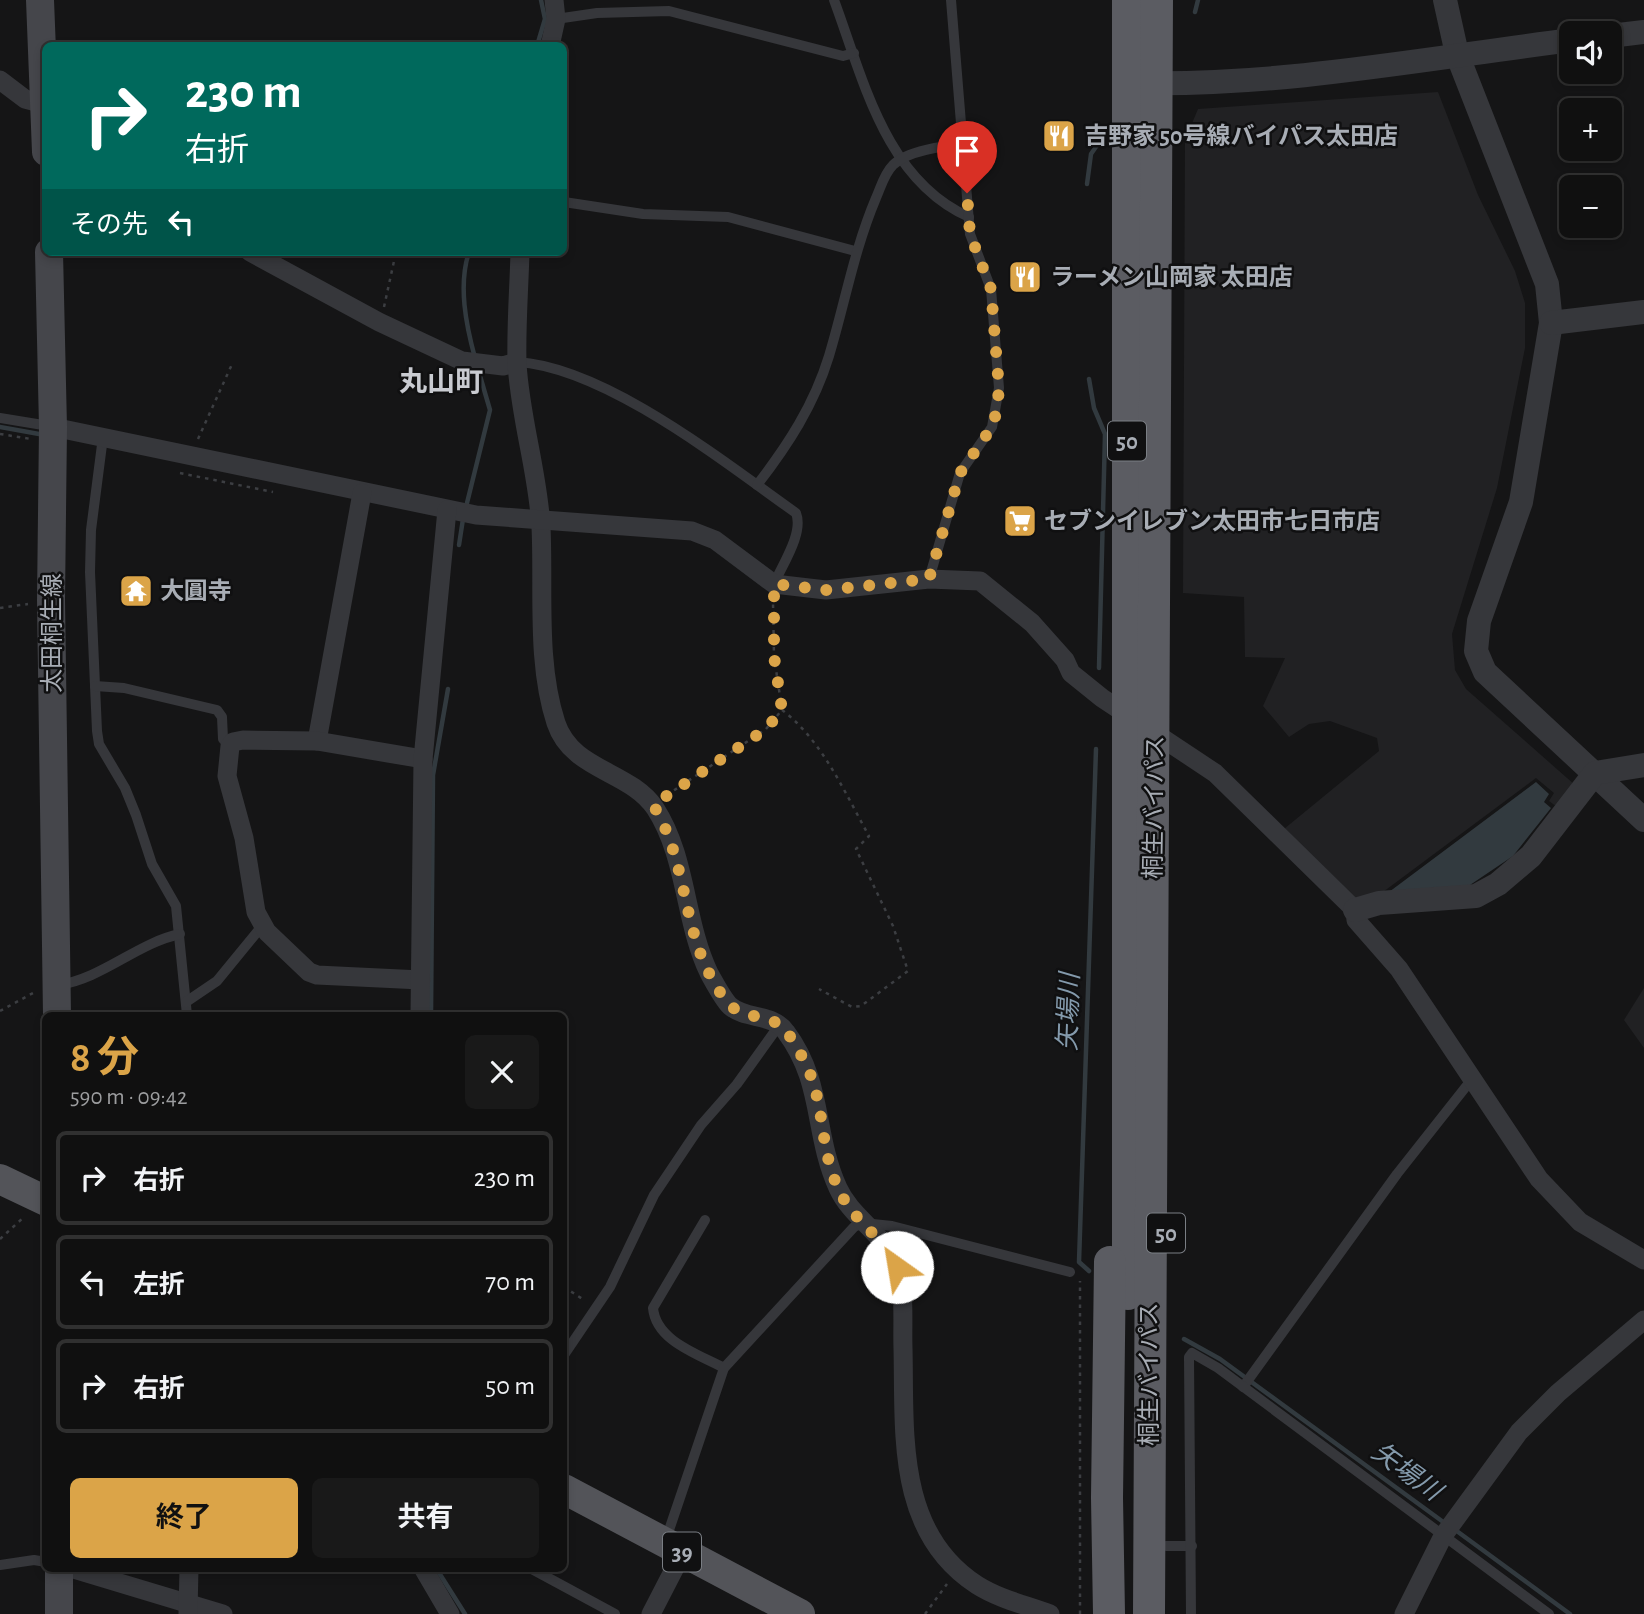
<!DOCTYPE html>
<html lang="ja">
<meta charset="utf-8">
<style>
:root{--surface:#101010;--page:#191919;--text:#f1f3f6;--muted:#9c9d9f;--line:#303030;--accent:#dba448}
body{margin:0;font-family:"Alegreya Sans","Noto Sans JP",sans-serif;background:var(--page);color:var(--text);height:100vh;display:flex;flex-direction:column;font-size:26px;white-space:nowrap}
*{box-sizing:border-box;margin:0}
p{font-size:23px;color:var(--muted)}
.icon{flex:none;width:38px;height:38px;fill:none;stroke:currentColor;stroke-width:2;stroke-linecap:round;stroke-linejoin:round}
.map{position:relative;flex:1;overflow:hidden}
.side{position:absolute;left:42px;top:1012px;width:525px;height:560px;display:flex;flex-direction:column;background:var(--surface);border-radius:10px;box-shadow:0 4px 10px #0003,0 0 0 2px var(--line)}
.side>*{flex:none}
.guide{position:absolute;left:42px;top:42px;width:525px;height:214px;border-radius:10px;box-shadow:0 4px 10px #0003,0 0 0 2px var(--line);background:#00695c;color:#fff;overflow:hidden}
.tools{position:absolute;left:1559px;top:21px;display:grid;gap:14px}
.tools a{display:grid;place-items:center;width:63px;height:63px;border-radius:10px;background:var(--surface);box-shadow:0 4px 10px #0003,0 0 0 2px var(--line);font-size:35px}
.pin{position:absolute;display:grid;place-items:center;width:60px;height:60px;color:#fff;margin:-72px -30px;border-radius:50% 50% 50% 0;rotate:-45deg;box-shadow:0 0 7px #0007}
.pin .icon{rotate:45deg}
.me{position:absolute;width:77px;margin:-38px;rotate:328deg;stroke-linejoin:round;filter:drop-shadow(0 0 5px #0008)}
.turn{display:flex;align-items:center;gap:24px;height:147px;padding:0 28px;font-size:32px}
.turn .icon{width:91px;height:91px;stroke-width:2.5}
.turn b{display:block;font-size:49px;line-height:60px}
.then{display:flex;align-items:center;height:66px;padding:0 28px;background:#0003;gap:14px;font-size:26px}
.round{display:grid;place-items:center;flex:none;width:74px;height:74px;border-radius:10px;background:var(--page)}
.overview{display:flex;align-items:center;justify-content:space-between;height:119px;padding:0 28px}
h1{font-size:42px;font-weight:700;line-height:52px;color:var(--accent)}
.primary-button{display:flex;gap:14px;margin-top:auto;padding:14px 28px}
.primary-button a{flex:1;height:80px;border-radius:10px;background:var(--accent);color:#111;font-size:28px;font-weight:700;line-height:80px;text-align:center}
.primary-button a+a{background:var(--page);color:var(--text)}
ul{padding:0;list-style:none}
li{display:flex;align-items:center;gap:21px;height:94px;margin:0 14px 10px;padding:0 14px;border:4px solid var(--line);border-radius:10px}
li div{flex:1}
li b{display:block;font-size:26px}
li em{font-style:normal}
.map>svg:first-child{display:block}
</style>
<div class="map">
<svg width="1644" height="1614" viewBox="0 0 1644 1614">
<rect width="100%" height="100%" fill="#151516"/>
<!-- built -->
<g fill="#212123">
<polygon points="1438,92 1478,195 1515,271 1525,303 1525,348 1497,488 1452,634 1455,670 1466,689 1575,785 1557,807 1549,801 1554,793 1536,778 1383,892 1357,899 1284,829 1379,751 1377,738 1330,721 1309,724 1289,737 1263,706 1285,658 1245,657 1244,597 1183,593 1185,140 1198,109"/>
<polygon points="1644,988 1644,1048 1624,1020"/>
</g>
<!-- water -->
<polygon fill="#323a3f" points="1536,782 1549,794 1544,802 1551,808 1513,856 1470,885 1389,892"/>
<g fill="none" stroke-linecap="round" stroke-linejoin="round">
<!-- stream -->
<g stroke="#323a3f" stroke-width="4.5">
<polyline points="1195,12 1198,0"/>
<polyline points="537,46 545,19 541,0"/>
<polyline points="1087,184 1091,154 1109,128"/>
<path d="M469,252C458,285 466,325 475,358"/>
<polyline points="1089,379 1094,408 1105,434 1099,668"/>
<polyline points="0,427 39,434"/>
<polyline points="466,507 490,410 478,369"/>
<polyline points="459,545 463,519"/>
<polyline points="431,1015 433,775 448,689"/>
<polyline points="1089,1271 1079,1262 1096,749"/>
<polyline points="1184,1339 1220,1359 1446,1524"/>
<polyline points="1454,1529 1570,1614"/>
<polyline points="436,1568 465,1614"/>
</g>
<!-- path -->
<g stroke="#3c3e42" stroke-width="2.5" stroke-dasharray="3.5 5" stroke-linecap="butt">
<polyline points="384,307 396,252"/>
<polyline points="0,434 31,439"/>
<polyline points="198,439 233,362"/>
<polyline points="180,473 273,492"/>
<polyline points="0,608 28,604"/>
<path d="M782,710C822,740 845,793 869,836L856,849L893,926L908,971L861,1006L852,1007L819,989"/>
<polyline points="667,795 766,729 782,710 774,656 773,602"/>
<polyline points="0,1011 33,993"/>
<polyline points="0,1239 24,1217"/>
<polyline points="564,1287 584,1300"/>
<polyline points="925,1614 947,1584"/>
<polyline points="1080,1614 1080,1281"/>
</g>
<!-- service -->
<g stroke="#36373b" stroke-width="10">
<path d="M834,0C863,78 885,180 969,217"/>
<polyline points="556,19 597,13 669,11 843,56 854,53"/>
<polyline points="564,202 643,214 728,217 855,251"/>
<path d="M517,362C605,367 724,462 796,513C804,533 782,565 774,584"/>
<polyline points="0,418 49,426"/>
<polyline points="103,437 91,530 90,572 97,731 99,744 125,788 136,815 152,864 176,906 187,1015"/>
<path d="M757,485C788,445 814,405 829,356C845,303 854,250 876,198C881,187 884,174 893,165C907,151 944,145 963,146"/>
<polyline points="929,579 960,473 992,427 999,388 991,289 970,234 951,0"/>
<polyline points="95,686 124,688 217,710 222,717 223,739 230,746"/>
<path d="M58,985C102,979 137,943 180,934"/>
<polyline points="186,1002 217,981 262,926"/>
<path d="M705,1220L653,1308C656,1341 698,1354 724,1368"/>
<polyline points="564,1355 610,1287 654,1195 701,1125 737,1084 780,1024"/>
<polyline points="1243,1387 1397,1174 1472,1079"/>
<polyline points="666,1539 724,1368 854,1227 863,1223 892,1226 1070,1272"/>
<polyline points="1166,1546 1192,1546"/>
<polyline points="0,1565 34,1560 46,1562"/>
<polyline points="530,1568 615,1614"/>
<polyline points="1191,1614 1189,1357 1192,1353 1218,1368 1549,1614"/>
</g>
<!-- minor -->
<g stroke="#36373b" stroke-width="19">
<polyline points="550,46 556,19 554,0"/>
<polyline points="0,80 25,99 44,104"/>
<polyline points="250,252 379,322 462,361 503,366 517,362"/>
<path d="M520,252C519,289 516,326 517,363C520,418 538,472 541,527C544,590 536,662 556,723C572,771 629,770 655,808C687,857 684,921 709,973C714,982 723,999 730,1006C746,1020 773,1013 786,1032C824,1083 813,1133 838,1188C851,1217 882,1232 895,1262C906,1288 902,1320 903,1348C905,1432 895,1532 977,1585C999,1599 1026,1605 1050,1614"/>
<polyline points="53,427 476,515 692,531 715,540 774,584 826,590 929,579 980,581 1032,623 1065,660 1071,673 1102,698 1215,773 1355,910 1356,920 1399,969 1539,1179 1580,1222 1644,1260"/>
<polyline points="317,741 362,493"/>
<polyline points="421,980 317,975 309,972 267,932 256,912 244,838 227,776 230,746 233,742 243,740 317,741 423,759"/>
<polyline points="420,1015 423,759 447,510"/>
<polyline points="70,1568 223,1614"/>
<polyline points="423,1568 450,1614"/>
<polyline points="188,1613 189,1568"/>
<polyline points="651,1614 683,1552"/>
<polyline points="1404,1614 1443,1536 1519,1432 1558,1393 1644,1320"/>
</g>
<!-- tertiary -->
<g stroke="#36373b" stroke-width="24">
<polyline points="1445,0 1457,54 1547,284 1551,323 1521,502 1479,621 1476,651 1485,672 1644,820"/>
<polyline points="1610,36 1644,32"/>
<path d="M1139,83C1283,86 1429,58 1572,40"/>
<polyline points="1551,323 1644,312"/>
<polyline points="1355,910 1379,903 1476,896 1498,884 1531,856 1595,773 1644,765"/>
</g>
<!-- secondary -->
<g stroke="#45464b" stroke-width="28">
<polyline points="40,0 46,152"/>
<polyline points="49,252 53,427 51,600 57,1015"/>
<polyline points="59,1614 59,1568"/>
</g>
<!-- primary -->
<g stroke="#535459" stroke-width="30">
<polyline points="0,1179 46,1201"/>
<polyline points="564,1489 800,1614"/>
</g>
<!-- trunk -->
<g stroke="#5b5c62" stroke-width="32">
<polyline points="1128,1294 1128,0"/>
<polyline points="1109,1614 1107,1498 1110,1262"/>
<polyline points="1149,1614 1157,0"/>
</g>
</g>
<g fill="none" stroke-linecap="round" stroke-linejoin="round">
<!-- route -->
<path stroke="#dba448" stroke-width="12" stroke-dasharray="0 21.6" d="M897,1267C882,1235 854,1222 840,1192C821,1154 825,1117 812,1079C807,1064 796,1045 787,1032C773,1013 746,1020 731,1006C723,999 715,984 710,975C682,922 686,857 653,805L766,729L782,710L774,656V584L826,590L929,579L960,473L992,427L997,410L999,388L991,289L970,234L967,193"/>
</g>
<!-- icons -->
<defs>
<symbol id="restaurant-square" viewBox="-11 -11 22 22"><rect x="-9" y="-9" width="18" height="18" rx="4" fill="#dba448" stroke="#101011"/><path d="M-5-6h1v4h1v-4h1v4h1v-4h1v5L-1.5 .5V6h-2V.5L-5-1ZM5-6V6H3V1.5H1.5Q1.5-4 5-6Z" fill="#fff"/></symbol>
<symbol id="supermarket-square" viewBox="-11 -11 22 22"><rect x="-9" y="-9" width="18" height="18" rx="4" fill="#dba448" stroke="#101011"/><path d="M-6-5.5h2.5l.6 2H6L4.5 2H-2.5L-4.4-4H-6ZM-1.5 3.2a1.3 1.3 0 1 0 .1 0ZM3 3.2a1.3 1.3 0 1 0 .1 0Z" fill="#fff"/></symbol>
<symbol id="temple-square" viewBox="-11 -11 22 22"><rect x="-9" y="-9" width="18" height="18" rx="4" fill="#dba448" stroke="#101011"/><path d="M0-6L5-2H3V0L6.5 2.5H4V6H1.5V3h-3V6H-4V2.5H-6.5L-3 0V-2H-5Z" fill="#fff"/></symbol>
</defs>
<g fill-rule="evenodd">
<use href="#restaurant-square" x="1040" y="117" width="38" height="38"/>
<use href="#restaurant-square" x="1006" y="258" width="38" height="38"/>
<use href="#supermarket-square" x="1001" y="502" width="38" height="38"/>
<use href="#temple-square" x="117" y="572" width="38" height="38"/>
</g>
<g text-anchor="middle" stroke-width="5" stroke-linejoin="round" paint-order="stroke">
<!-- shield labels -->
<g fill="#101011" stroke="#7a7e84" stroke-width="2">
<rect x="1108" y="421.5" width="38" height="39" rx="5"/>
<rect x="1147" y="1213.5" width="38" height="39" rx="5"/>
<rect x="663" y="1532.5" width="38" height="39" rx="5"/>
</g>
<g font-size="23" font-weight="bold" fill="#a8adb5">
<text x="1127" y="449">50</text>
<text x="1166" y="1241">50</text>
<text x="682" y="1560">39</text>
</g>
<!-- poi labels -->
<g font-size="24" font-weight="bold" fill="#a8adb5" stroke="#101011" text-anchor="start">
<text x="1084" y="144">吉野家 50号線バイパス太田店</text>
<text x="1050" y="285">ラーメン山岡家 太田店</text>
<text x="1044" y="529">セブンイレブン太田市七日市店</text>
<text x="160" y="599">大圓寺</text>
</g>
<!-- street labels -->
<g font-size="24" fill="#a8adb5" stroke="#101011">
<text transform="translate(52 633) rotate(-90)" y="8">太田桐生線</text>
<text transform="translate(1154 807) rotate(-89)" y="8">桐生バイパス</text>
<text transform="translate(1149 1374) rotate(-90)" y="8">桐生バイパス</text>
</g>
<!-- water labels -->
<g font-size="26" font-style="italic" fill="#849aac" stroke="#101011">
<text transform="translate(1068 1012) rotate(-88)" y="9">矢場川</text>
<text transform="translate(1407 1471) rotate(36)" y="9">矢場川</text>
</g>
<!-- quarter labels -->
<g font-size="28" font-weight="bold" fill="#c9cbd1" stroke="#101011">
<text x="441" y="391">丸山町</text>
</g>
</g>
</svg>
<div class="tools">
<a><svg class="icon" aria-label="sound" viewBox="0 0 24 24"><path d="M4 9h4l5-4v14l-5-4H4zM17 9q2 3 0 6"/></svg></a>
<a>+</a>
<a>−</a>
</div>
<div class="pin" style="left:967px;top:193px;background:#d93025"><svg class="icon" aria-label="arrive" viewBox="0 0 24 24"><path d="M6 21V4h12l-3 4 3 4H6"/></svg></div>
<svg class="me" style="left:897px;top:1267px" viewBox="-20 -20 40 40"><circle r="19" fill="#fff"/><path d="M0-13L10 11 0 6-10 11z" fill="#dba448"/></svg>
<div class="guide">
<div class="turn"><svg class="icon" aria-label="right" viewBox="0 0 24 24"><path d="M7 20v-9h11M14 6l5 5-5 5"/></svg><div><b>230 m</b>右折</div></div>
<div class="then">その先<svg class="icon" aria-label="left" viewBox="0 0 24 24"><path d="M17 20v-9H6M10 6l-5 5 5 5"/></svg></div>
</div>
<section class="side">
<div class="overview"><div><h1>8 分</h1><p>590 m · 09:42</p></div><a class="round"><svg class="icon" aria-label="close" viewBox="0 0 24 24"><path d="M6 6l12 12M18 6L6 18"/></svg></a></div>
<ul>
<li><svg class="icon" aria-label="right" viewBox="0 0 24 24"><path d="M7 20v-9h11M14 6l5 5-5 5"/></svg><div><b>右折</b></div><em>230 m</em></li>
<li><svg class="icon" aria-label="left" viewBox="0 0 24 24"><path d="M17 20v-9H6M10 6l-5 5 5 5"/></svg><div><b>左折</b></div><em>70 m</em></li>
<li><svg class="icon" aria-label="right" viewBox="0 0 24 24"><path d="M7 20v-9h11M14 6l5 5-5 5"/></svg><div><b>右折</b></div><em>50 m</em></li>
</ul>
<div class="primary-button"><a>終了</a><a>共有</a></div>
</section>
</div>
